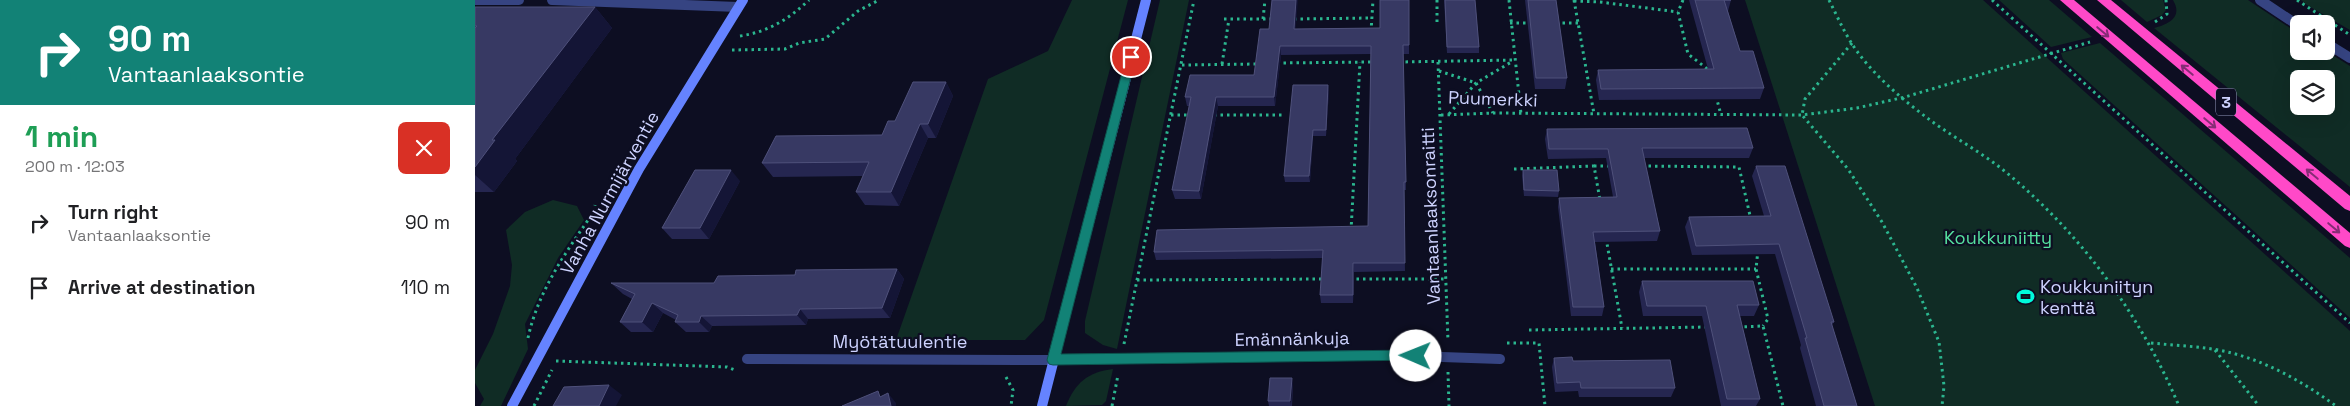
<!DOCTYPE html>
<meta charset="utf-8">
<style>
:root{--surface:#fff;--page:#f6f6f6;--text:#202124;--muted:#757577}
body{margin:0;font-family:"Space Grotesk",sans-serif;background:var(--page);color:var(--text);height:100vh;display:flex;flex-direction:column;font-size:19px;white-space:nowrap}
*{box-sizing:border-box;margin:0}
p{font-size:16px;color:var(--muted)}
.icon{flex:none;width:28px;height:28px;fill:none;stroke:currentColor;stroke-width:2;stroke-linecap:round;stroke-linejoin:round}
.map{position:relative;flex:1;overflow:hidden}
.sheet{display:flex;flex-direction:column;background:var(--surface);width:475px}
.sheet>*{flex:none}
.guide{background:#128276;color:#fff;overflow:hidden}
.tools{position:absolute;left:1815px;top:15px;display:grid;gap:10px}
.tools a{display:grid;place-items:center;width:45px;height:45px;border-radius:8px;background:var(--surface);box-shadow:0 5px 20px #0002;font-size:25px}
.pin{position:absolute;display:grid;place-items:center;width:42px;height:42px;color:#fff;margin:-21px;border:2px solid #fff;border-radius:50%;box-shadow:0 1px 5px #0007}
.me{position:absolute;width:55px;margin:-28px;rotate:271deg;stroke-linejoin:round;filter:drop-shadow(0 0 4px #0008)}
.turn{display:flex;align-items:center;gap:18px;height:105px;padding:0 25px;font-size:22px}
.turn .icon{width:65px;height:65px;stroke-width:2.5}
.turn b{display:block;font-size:35px;line-height:42px}
.round{display:grid;place-items:center;flex:none;width:52px;height:52px;border-radius:8px;background:var(--page)}
.headline{display:flex;align-items:center;justify-content:space-between;height:85px;padding:0 25px}
h1{font-size:30px;font-weight:800;line-height:38px;color:#1e9e55}
ul{padding:0;list-style:none}
li{display:flex;align-items:center;gap:15px;height:65px;padding:0 25px}
li div{flex:1}
li b{display:block;font-size:19px}
li em{font-style:normal}
main{display:flex;flex:1;min-height:0}
.map>svg:first-child{display:block}
</style>
<main>
<section class="sheet">
<div class="guide">
<div class="turn"><svg class="icon" aria-label="right" viewBox="0 0 24 24"><path d="M7 20v-9h11M14 6l5 5-5 5"/></svg><div><b>90 m</b>Vantaanlaaksontie</div></div>
</div>
<div class="headline"><div><h1>1 min</h1><p>200 m · 12:03</p></div><a class="round" style="background:#d93025;color:#fff"><svg class="icon" aria-label="close" viewBox="0 0 24 24"><path d="M6 6l12 12M18 6L6 18"/></svg></a></div>
<ul>
<li><svg class="icon" aria-label="right" viewBox="0 0 24 24"><path d="M7 20v-9h11M14 6l5 5-5 5"/></svg><div><b>Turn right</b><p>Vantaanlaaksontie</p></div><em>90 m</em></li>
<li><svg class="icon" aria-label="arrive" viewBox="0 0 24 24"><path d="M6 21V4h12l-3 4 3 4H6"/></svg><div><b>Arrive at destination</b></div><em>110 m</em></li>
</ul>
</section>
<div class="map">
<svg width="1875" height="406" viewBox="0 0 1875 406">
<rect width="100%" height="100%" fill="#0d0e22"/>
<!-- green -->
<g fill="#102c25" fill-rule="evenodd">
<polygon points="597,0 653,0 569,320 550,340 421,340 513,79 573,51"/>
<polygon points="685,0 714,0 642,349 628,345 610,333 610,321"/>
<polygon points="1270,0 1508,0 1875,331 1875,406 1400,406"/>
<polygon points="1524,0 1574,0 1617,37 1576,47"/>
<polygon points="1646,0 1688,0 1691,10 1687,15 1672,22"/>
<path d="M1698,0H1773L1824,34V51H1851L1875,66V187L1679,28C1694,24 1708,17 1698,0ZM1824,79H1851V106H1824Z"/>
<polygon points="1826,0 1875,0 1875,30 1832,5"/>
<polygon points="1625,43 1875,258 1875,318 1588,59 1586,53"/>
<polygon points="78,200 102,206 109,220 83,258 50,324 53,349 26,406 5,406 9,399 0,383 0,370 18,334 35,286 37,265 31,230 50,212"/>
<path d="M638,369L631,401L627,405L591,406C600,383 613,372 638,369Z"/>
</g>
<g fill="none" stroke-linecap="round" stroke-linejoin="round">
<!-- path -->
<g stroke="#2bb68f" stroke-width="3" stroke-dasharray="2.5 4" stroke-linecap="butt">
<polyline points="962,0 962,24"/>
<polyline points="1034,0 1046,114"/>
<polyline points="1099,0 1119,114"/>
<polyline points="1208,0 1203,12 1213,54 1235,71"/>
<path d="M1354,0C1362,16 1369,32 1379,47C1398,75 1428,100 1455,120C1478,137 1504,151 1527,169C1605,232 1665,314 1704,406"/>
<polyline points="1517,0 1875,323"/>
<polyline points="1822,0 1875,35"/>
<polyline points="1099,1 1125,2 1203,12"/>
<polyline points="749,19 788,19 790,0"/>
<polyline points="788,19 798,19"/>
<polyline points="819,19 896,18"/>
<polyline points="1680,22 1692,14 1691,0"/>
<polyline points="1035,23 1055,23"/>
<polyline points="1081,23 1103,23"/>
<polyline points="896,32 898,0"/>
<path d="M265,36C293,32 314,19 334,0"/>
<polyline points="1377,43 1330,99 1327,115 1373,169 1407,222 1442,288 1464,342 1469,386 1467,406"/>
<polyline points="257,50 310,49 324,43 350,39 383,11 404,0"/>
<polyline points="924,62 1039,60"/>
<polyline points="963,62 973,341"/>
<polyline points="802,63 898,62"/>
<polyline points="747,64 754,19"/>
<polyline points="707,65 783,64"/>
<polyline points="964,71 1001,83 1018,113"/>
<polyline points="1241,96 1246,115"/>
<polyline points="974,114 1001,83 1038,61"/>
<polyline points="696,115 716,115"/>
<polyline points="739,115 807,115"/>
<polyline points="966,115 1018,113 1327,115 1382,108 1430,97 1615,42"/>
<polyline points="1119,166 1136,166"/>
<polyline points="1167,166 1264,167 1276,220"/>
<polyline points="1039,169 1119,166 1125,200"/>
<polyline points="876,231 885,62"/>
<polyline points="1131,238 1147,328"/>
<polyline points="1283,250 1281,269 1293,319 1288,326"/>
<polyline points="1136,269 1281,269"/>
<polyline points="875,279 971,279"/>
<polyline points="662,280 848,279"/>
<polyline points="1263,327 1288,326 1308,406"/>
<polyline points="1054,330 1232,327"/>
<path d="M53,338C63,291 91,252 118,213L120,205"/>
<polyline points="1032,343 1064,343 1070,406"/>
<path d="M1676,343C1696,345 1717,346 1737,349C1783,356 1824,379 1861,406"/>
<polyline points="649,344 719,0"/>
<polyline points="1740,350 1784,406"/>
<polyline points="81,361 252,367 260,370"/>
<polyline points="973,372 974,406"/>
<polyline points="531,377 538,390 536,406"/>
<polyline points="59,406 77,370"/>
<polyline points="637,406 643,375"/>
</g>
<!-- lane -->
<g stroke="#364482" stroke-width="10">
<polyline points="0,0 44,0"/>
<polyline points="77,0 263,7"/>
</g>
<!-- street -->
<g stroke="#364482" stroke-width="10">
<polyline points="1785,0 1824,26"/>
<polyline points="1851,43 1875,58"/>
<polyline points="272,359 578,360 909,355 1025,359"/>
</g>
<!-- secondary -->
<g stroke="#6583ff" stroke-width="10">
<polyline points="37,406 164,169 268,0"/>
<polyline points="567,406 671,0"/>
</g>
<!-- highway -->
<g fill="#ff49c8" fill-rule="evenodd">
<polygon points="1585,0 1599,0 1875,233 1875,248 1870,246"/>
<polygon points="1622,0 1636,0 1875,196 1875,211 1870,209"/>
</g>
</g>
<!-- wall -->
<g fill="#252650">
<polygon points="934,0 934,54 928,54 931,182 931,190 929,190 930,271 879,272 878,303 846,303 845,295 848,258 681,260 679,252 893,226 896,54 806,55 800,106 743,106 726,199 700,199 697,190 715,106 712,106 710,97 779,75 820,29 905,28"/>
<polygon points="969,0 1000,0 1004,47 1004,53 972,53"/>
<polygon points="1050,0 1081,0 1092,78 1090,89 1060,89"/>
<polygon points="1214,0 1256,0 1253,11 1265,51 1289,88 1285,99 1124,100 1121,80 1123,70 1233,69"/>
<polygon points="0,7 120,7 137,28 40,159 42,161 19,192 0,192"/>
<polygon points="471,82 478,96 461,138 453,138 424,206 390,205 381,192 388,176 298,177 287,163 407,135 420,121"/>
<polygon points="854,91 851,136 838,136 835,182 810,182 809,176"/>
<polygon points="1072,129 1278,148 1274,158 1169,158 1185,231 1182,241 1120,242 1129,307 1127,316 1096,316 1083,207 1084,198 1138,197 1131,158 1073,159 1070,139"/>
<polygon points="1281,166 1359,322 1357,325 1382,406 1341,406 1325,348 1326,345 1300,254 1217,255 1210,227 1214,217 1289,216 1277,176"/>
<polygon points="1048,170 1084,191 1083,197 1049,196 1047,176"/>
<polygon points="265,181 234,239 197,239 187,228"/>
<polygon points="422,269 429,279 415,318 333,319 331,325 237,326 234,332 211,332 200,322 201,320 188,313 178,332 156,332 145,322 157,299 148,294 136,283 239,283 320,275"/>
<polygon points="1167,281 1284,305 1279,316 1265,316 1285,399 1281,406 1246,406 1227,316 1168,316 1164,292"/>
<polygon points="1079,358 1098,361 1200,388 1196,397 1104,397 1103,391 1080,392 1077,367"/>
<polygon points="818,384 817,406 794,406 793,401"/>
</g>
<!-- shaded-wall -->
<g fill="#141536">
<polygon points="821,0 823,0 820,38 819,29"/>
<polygon points="120,7 137,28 40,159 42,161 19,192 0,175 0,167 17,140"/>
<polygon points="805,46 806,55 800,106 799,97"/>
<polygon points="471,82 478,96 461,138 453,124"/>
<polygon points="853,85 854,91 851,136 851,130"/>
<polygon points="741,97 743,106 726,199 724,191"/>
<polygon points="445,124 453,138 424,206 416,192"/>
<polygon points="838,130 838,136 835,182 834,176"/>
<polygon points="256,170 265,181 234,239 225,228"/>
<polygon points="878,263 879,272 878,303"/>
<polygon points="422,269 429,279 415,318 407,308"/>
<polygon points="177,303 188,313 178,332 167,322"/>
<polygon points="325,309 333,319 331,325 322,315"/>
<polygon points="226,316 237,326 234,332 224,322"/>
<polygon points="817,378 818,384 816,406 815,401"/>
<polygon points="134,385 147,395 141,406 124,406"/>
<polygon points="413,393 421,403 421,406 416,406"/>
</g>
<!-- building -->
<g fill="#373963" stroke="#4f517b">
<polygon points="797,0 821,0 819,29 905,28 905,0 934,0 934,45 928,45 931,182 929,182 930,263 878,263 878,295 845,295 848,250 679,252 682,230 893,226 896,46 805,46 799,97 741,97 724,191 697,190 716,97 710,97 715,75 779,75 785,29 794,29"/>
<polygon points="970,0 1000,0 1004,47 972,47"/>
<polygon points="1053,0 1081,0 1092,78 1061,78"/>
<polygon points="1220,0 1256,0 1249,0 1265,51 1278,51 1289,88 1126,89 1123,70 1239,69"/>
<polygon points="0,7 120,7 17,140 20,140 0,167 0,28 2,26 0,26"/>
<polygon points="438,82 471,82 453,124 445,124 416,192 381,192 394,162 287,163 301,136 407,135 413,121 420,121"/>
<polygon points="818,85 853,85 851,130 838,130 834,176 809,176"/>
<polygon points="1272,128 1278,148 1167,148 1185,231 1118,232 1129,307 1098,307 1084,198 1142,197 1133,149 1074,149 1072,129"/>
<polygon points="1281,166 1310,166 1359,322 1356,322 1382,406 1349,406 1330,338 1332,338 1304,244 1221,246 1214,217 1296,216"/>
<polygon points="220,170 256,170 225,228 187,228"/>
<polygon points="1048,170 1082,170 1084,191 1049,190"/>
<polygon points="422,269 407,308 325,309 322,315 226,316 224,322 200,322 203,315 177,303 167,322 145,322 160,294 136,283 239,283 243,276 320,275 321,270"/>
<polygon points="1167,281 1278,281 1284,305 1262,305 1285,399 1252,399 1231,306 1172,306"/>
<polygon points="1097,357 1098,361 1195,360 1200,388 1106,388 1105,382 1082,383 1079,358"/>
<polygon points="795,378 817,378 815,401 793,401"/>
<polygon points="134,385 124,406 78,406 89,387"/>
<polygon points="403,391 405,397 413,393 416,406 367,406"/>
</g>
<!-- one-way arrows -->
<defs><path id="oneway-shaft" d="M-6 0H5M1.5-3L5.5 0L1.5 3" fill="none" stroke-width="1.6" stroke-linecap="round" stroke-linejoin="round" transform="scale(1.25)"/></defs>
<g stroke="#862c75">
<use href="#oneway-shaft" transform="translate(1628 32) rotate(40)"/>
<use href="#oneway-shaft" transform="translate(1712 70) rotate(-140)"/>
<use href="#oneway-shaft" transform="translate(1735 123) rotate(40)"/>
<use href="#oneway-shaft" transform="translate(1837 174) rotate(-140)"/>
<use href="#oneway-shaft" transform="translate(1859 228) rotate(40)"/>
</g>
<!-- route -->
<polygon fill="#128276" stroke="#0c544d" points="656,53 661,57 586,354 941,350 946,352 948,356 946,360 578,365 574,364 572,360 651,57"/>
<!-- icons -->
<defs>
<symbol id="stadium-bare" viewBox="-9 -9 18 18"><path d="M0-5a6.5 5 0 1 0 0 10a6.5 5 0 1 0 0-10ZM-3.5-1.8h7v3.6h-7Z" fill="#00f9da" stroke="#0d0e22" stroke-width="2.5" paint-order="stroke"/></symbol>
</defs>
<g fill-rule="evenodd">
<use href="#stadium-bare" x="1538" y="284" width="25" height="25"/>
</g>
<g text-anchor="middle" stroke-width="4.5" stroke-linejoin="round" paint-order="stroke">
<!-- shield labels -->
<rect fill="#0d0e22" stroke="#9498bd" stroke-width="1" x="1741" y="88.5" width="20" height="27" rx="4"/>
<g font-size="16" font-weight="bold" fill="#ced3ff">
<text x="1751" y="108">3</text>
</g>
<!-- street labels -->
<g font-size="18" fill="#ced3ff" stroke="#0d0e22">
<text transform="translate(1018 99) rotate(2)" y="6">Puumerkki</text>
<text transform="translate(135 193) rotate(-61)" y="6">Vanha Nurmijärventie</text>
<text transform="translate(956 216) rotate(-92)" y="6">Vantaanlaaksonraitti</text>
<text transform="translate(817 339) rotate(-1)" y="6">Emännänkuja</text>
<text x="425" y="348">Myötätuulentie</text>
</g>
<!-- park labels -->
<g font-size="18" fill="#56e2a0" stroke="#0d0e22">
<text x="1523" y="244">Koukkuniitty</text>
</g>
<!-- poi labels -->
<g font-size="18" fill="#ced3ff" stroke="#0d0e22" text-anchor="start">
<text x="1565" y="293">Koukkuniityn<tspan x="1565" dy="21">kenttä</tspan></text>
</g>
</g>
</svg>
<div class="tools">
<a><svg class="icon" aria-label="sound" viewBox="0 0 24 24"><path d="M4 9h4l5-4v14l-5-4H4zM17 9q2 3 0 6"/></svg></a>
<a><svg class="icon" aria-label="layers" viewBox="0 0 24 24"><path d="M12 4l9 5-9 5-9-5zM3 14l9 5 9-5"/></svg></a>
</div>
<div class="pin" style="left:656px;top:57px;background:#d93025"><svg class="icon" aria-label="arrive" viewBox="0 0 24 24"><path d="M6 21V4h12l-3 4 3 4H6"/></svg></div>
<svg class="me" style="left:941px;top:356px" viewBox="-20 -20 40 40"><circle r="19" fill="#fff"/><path d="M0-13L10 11 0 6-10 11z" fill="#128276"/></svg>
</div>
</main>
